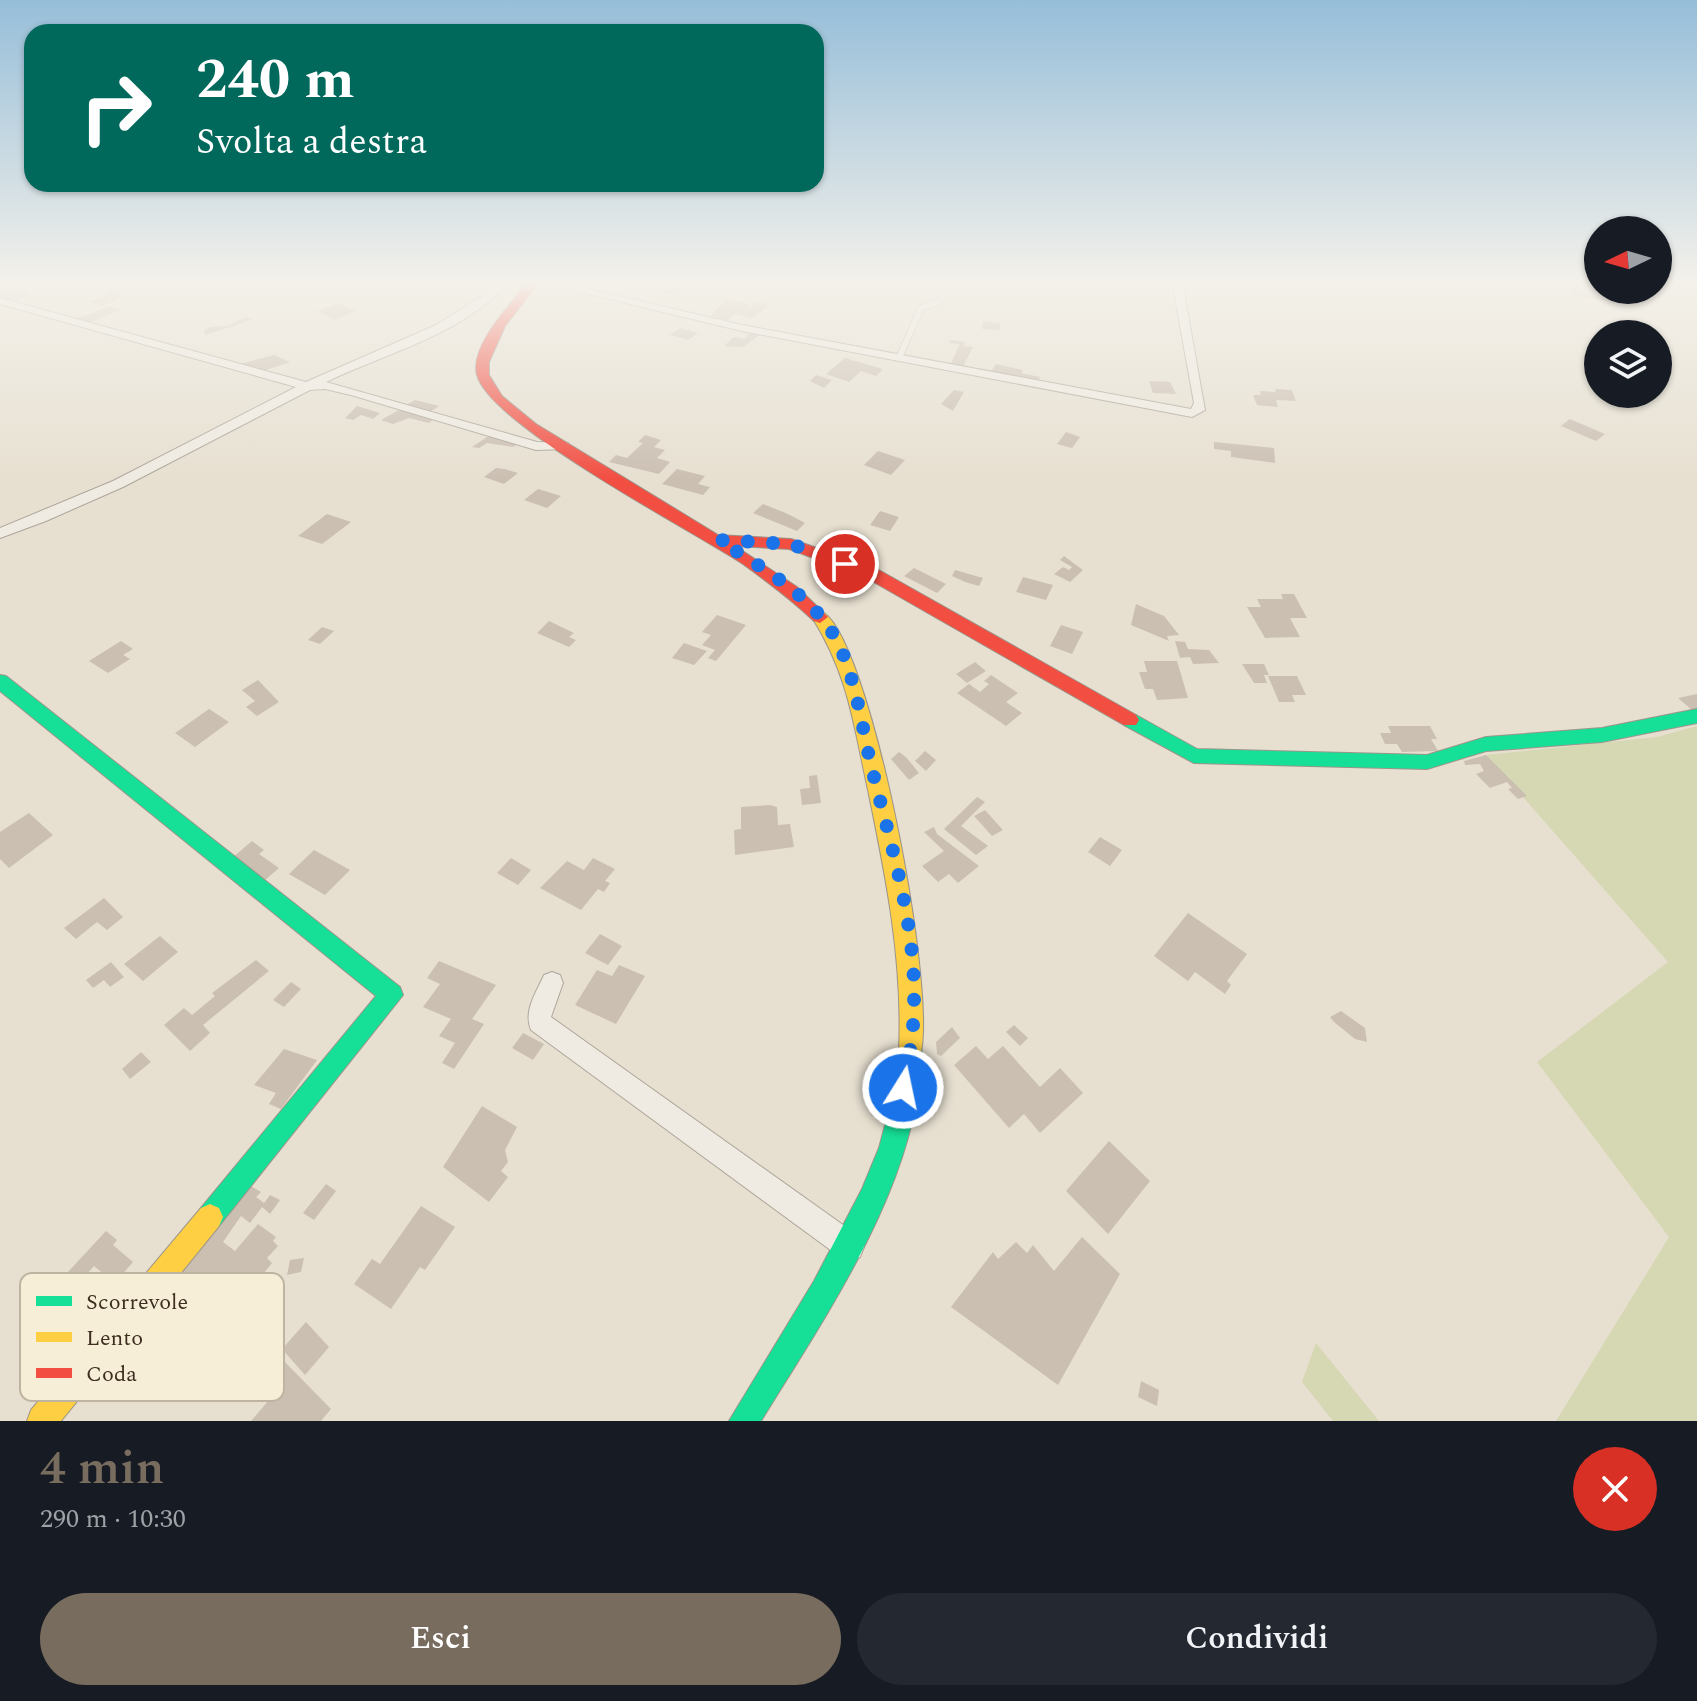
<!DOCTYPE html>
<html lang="it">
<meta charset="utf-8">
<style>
:root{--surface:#171b24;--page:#242831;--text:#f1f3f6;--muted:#9ea1a6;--accent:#786c5e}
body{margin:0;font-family:Spectral,serif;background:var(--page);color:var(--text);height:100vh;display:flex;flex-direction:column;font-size:30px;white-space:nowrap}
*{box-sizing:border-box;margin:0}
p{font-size:26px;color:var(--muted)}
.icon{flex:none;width:44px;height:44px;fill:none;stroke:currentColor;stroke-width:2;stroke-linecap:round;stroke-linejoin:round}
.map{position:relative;height:1421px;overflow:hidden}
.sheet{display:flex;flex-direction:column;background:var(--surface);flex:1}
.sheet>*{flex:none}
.guide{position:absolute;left:24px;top:24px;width:800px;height:168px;border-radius:24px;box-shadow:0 2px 6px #0004;background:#00695c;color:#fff;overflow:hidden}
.needle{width:52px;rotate:265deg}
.buttons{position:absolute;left:1584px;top:216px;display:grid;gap:16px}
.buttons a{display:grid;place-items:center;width:88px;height:88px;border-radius:50%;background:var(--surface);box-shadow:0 2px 6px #0004;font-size:40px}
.pin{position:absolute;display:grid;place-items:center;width:68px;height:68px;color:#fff;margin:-34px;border:4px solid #fff;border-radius:50%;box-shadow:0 2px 8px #0007}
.me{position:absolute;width:88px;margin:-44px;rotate:10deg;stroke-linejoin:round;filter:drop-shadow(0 0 6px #0008)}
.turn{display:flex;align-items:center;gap:28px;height:168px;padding:0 40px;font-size:36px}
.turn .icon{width:104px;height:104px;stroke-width:2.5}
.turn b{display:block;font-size:56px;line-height:68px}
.round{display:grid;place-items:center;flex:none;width:84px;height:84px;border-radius:42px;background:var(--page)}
.overview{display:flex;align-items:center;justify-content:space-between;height:136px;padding:0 40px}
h1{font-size:48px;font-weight:600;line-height:60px;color:var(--accent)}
.cta{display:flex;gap:16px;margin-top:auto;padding:16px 40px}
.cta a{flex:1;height:92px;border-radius:48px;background:var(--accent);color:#fff;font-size:32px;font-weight:600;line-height:92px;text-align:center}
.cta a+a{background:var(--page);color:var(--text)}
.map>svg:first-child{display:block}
</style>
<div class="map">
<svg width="1697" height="1421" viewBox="0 0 1697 1421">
<rect width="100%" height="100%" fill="#e7e0d1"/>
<!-- green -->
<g fill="#d6d7b3">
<polygon points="1697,726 1697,1421 1556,1421 1669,1237 1537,1062 1668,962 1486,755 1657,737"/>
<polygon points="1316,1343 1379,1421 1333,1421 1302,1382"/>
</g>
<!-- building -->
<g fill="#cbbfb2">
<polygon points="1141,281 1176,283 1178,288 1142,286"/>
<polygon points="1572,281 1598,285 1598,290 1614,290 1616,303 1571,295"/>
<polygon points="673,283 687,285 676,295 662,292"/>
<polygon points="111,288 124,293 119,295 123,297 101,306 90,301 110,294 104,291"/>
<polygon points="10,289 31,294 12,303 0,300 0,294"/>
<polygon points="726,299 749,304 747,309 756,302 770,305 752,318 734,314 728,320 711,316"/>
<polygon points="338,303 355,311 335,320 318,311"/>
<polygon points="110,306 121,310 88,323 76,319"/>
<polygon points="245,317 252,320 205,335 204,330 210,327 228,326"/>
<polygon points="983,321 1000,323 1000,330 982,329"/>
<polygon points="680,328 698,333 688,340 670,335"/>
<polygon points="749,333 761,334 743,347 724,346 734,337 745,339"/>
<polygon points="950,340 965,342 964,346 973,347 962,368 950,365 960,344 949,343"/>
<polygon points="274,355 290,362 263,371 240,364"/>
<polygon points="845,358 883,369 876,376 861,371 849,382 826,374"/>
<polygon points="996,364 1023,370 1021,373 1040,377 1036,384 990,373"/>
<polygon points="816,375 832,380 824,388 810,381"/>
<polygon points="1149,381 1170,382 1176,394 1153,393"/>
<polygon points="1275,389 1292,390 1296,401 1276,400 1278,407 1257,405 1253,395 1261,395 1260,391 1276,392"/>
<polygon points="954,390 964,392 953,411 941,404"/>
<polygon points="415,400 439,406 430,412 406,405"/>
<polygon points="357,406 380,413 373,419 361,415 353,420 345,418"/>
<polygon points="399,410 434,419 429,423 409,418 393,424 381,420"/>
<polygon points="1570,419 1605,434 1596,441 1561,426"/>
<polygon points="1066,432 1080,437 1072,448 1057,444"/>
<polygon points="645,435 661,440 654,447 665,450 657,458 670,462 659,474 609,462 616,455 627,458 643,443 638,442"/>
<polygon points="487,437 491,436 519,443 513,447 487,443 479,448 472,447"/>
<polygon points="1214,442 1274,448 1275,463 1231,457 1231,451 1214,449"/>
<polygon points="878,451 905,460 891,475 864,465"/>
<polygon points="496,468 505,469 518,473 504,484 484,477"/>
<polygon points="677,469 705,476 698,484 710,487 703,495 662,484"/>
<polygon points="538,489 561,496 547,508 524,500"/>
<polygon points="763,504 788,514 805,523 797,531 753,513"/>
<polygon points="880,511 899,517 890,531 870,525"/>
<polygon points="327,514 351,522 322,544 298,536"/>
<polygon points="1064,556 1083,570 1070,582 1054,574 1063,567 1069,570 1072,567 1060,560"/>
<polygon points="914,568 946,584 937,593 904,576"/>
<polygon points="955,570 983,578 979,586 965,582 952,576"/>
<polygon points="1023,577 1053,585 1046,600 1016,592"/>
<polygon points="1281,594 1294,594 1307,618 1290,618 1300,637 1265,638 1247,607 1261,607 1257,599 1283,599"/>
<polygon points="1136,604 1164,616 1179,635 1167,636 1169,641 1131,625"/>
<polygon points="717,615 746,625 716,661 708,658 715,650 702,645 711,635 702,632"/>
<polygon points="549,621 574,633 569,637 576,640 569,647 537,633"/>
<polygon points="1061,625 1083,632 1072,654 1050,646"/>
<polygon points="322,627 334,631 320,644 308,640"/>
<polygon points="121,641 133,649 123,655 130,659 108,673 89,661"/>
<polygon points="1175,641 1185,642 1188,649 1209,650 1219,663 1193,664 1190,657 1180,658"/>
<polygon points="684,643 707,651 694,665 672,658"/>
<polygon points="1144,661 1177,661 1188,698 1157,700 1153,689 1145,689 1139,672 1147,672"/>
<polygon points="975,662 986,671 967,683 956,674"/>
<polygon points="1242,664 1264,664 1269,675 1264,675 1267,683 1254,683"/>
<polygon points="991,675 1018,693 1006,702 1022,713 1006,726 957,693 969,684 980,692 989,684 984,681"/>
<polygon points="1268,676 1297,676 1306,695 1292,695 1295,702 1279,702"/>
<polygon points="258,680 279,702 257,716 246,707 255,701 242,690"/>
<polygon points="1697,694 1697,709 1692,710 1678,698"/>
<polygon points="209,709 229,722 195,747 175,733"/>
<polygon points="1388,726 1430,726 1437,739 1431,739 1438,751 1402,752 1397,744 1385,744 1380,733 1391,733"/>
<polygon points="925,751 936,760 926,771 915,761"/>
<polygon points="899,752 906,757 919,773 909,780 891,759"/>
<polygon points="1486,755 1527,796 1518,799 1508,789 1512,788 1507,782 1490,788 1476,774 1484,771 1480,764 1465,765 1464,761"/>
<polygon points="817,775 821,803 802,805 800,789 810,788 809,776"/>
<polygon points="977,797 985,802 961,826 988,846 976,855 944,829"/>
<polygon points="770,805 777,807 778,825 790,824 794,847 735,855 734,830 741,829 741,807"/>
<polygon points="985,810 1003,830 992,836 974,816"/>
<polygon points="29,813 53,835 9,868 0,859 0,832"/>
<polygon points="934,827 937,834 979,866 958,883 949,874 938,882 922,866 944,851 924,832"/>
<polygon points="1100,837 1122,850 1110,866 1088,852"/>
<polygon points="252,841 264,850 259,854 279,868 264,881 232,858"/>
<polygon points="314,850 350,870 325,895 289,874"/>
<polygon points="511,858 531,870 518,885 497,873"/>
<polygon points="593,858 615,869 605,881 610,883 604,892 598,889 581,910 540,888 567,861 584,870"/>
<polygon points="104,898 123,917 107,930 97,922 76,939 64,928"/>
<polygon points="1188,913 1247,954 1227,981 1231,985 1225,994 1195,972 1188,981 1154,956"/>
<polygon points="600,934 622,946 608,965 585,953"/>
<polygon points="160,936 178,952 143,981 124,964"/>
<polygon points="256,960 269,971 203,1025 210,1033 190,1051 164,1025 184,1008 192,1015 215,996 212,993"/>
<polygon points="439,961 496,985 472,1019 484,1024 454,1069 442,1063 455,1043 439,1036 451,1019 423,1007 440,984 427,978"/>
<polygon points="111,962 124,977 110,987 104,980 93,988 86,980"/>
<polygon points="619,965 645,976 616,1024 575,1005 597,970 612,976"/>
<polygon points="291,982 301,989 284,1007 273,1000"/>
<polygon points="1341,1011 1365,1028 1367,1042 1355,1039 1334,1022 1330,1017"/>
<polygon points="1014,1025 1028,1038 1020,1046 1006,1032"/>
<polygon points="952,1027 960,1038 941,1056 937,1054 936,1042"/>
<polygon points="523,1033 544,1044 533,1060 512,1048"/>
<polygon points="976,1046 988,1059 1003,1046 1040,1087 1060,1068 1083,1093 1040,1133 1024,1114 1009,1128 954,1065"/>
<polygon points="284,1049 317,1060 281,1109 269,1104 276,1093 254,1085"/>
<polygon points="141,1052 151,1062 130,1079 122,1069"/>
<polygon points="482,1106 517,1127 505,1150 508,1162 501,1171 508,1177 489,1202 443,1167"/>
<polygon points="1109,1141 1150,1181 1108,1234 1066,1191"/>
<polygon points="326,1184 336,1191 314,1220 303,1213"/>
<polygon points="249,1185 261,1192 256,1197 264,1203 270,1195 280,1200 270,1214 262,1207 250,1223 241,1216 223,1242 235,1251 258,1224 276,1237 273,1241 278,1246 267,1258 272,1263 250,1290 246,1284 231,1301 218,1290 209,1301 199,1292 189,1304 169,1288"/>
<polygon points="421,1206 455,1227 425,1270 420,1267 391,1309 354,1284 372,1259 380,1264"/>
<polygon points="106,1231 117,1240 113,1245 133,1262 115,1283 94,1266 79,1283 67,1273"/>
<polygon points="1082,1237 1120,1274 1058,1385 951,1307 993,1252 998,1259 1016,1242 1027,1253 1033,1245 1054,1271"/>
<polygon points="304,1258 301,1272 287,1275 290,1260"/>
<polygon points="306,1322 329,1347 305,1375 282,1349"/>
<polygon points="284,1361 331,1409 321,1421 251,1421 275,1393 266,1383"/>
<polygon points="1141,1381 1159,1390 1157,1406 1138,1397"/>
</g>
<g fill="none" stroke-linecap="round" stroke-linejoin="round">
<defs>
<polyline id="lane" points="899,358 921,308 938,302"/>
<g id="street">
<path d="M498,281H510C463,335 388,352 326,382L537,442L568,443V449L536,450L351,395L325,389L310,390L123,487L46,521L0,538V528L113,481L296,387L0,304V298L306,382L436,325L484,295Z"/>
<polygon points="534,281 555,281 742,325 1191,409 1194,403 1172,281 1182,281 1205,410 1192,417 742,331"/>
<path d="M552,972L560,975L563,983L551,1017L860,1237L864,1247L860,1257L850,1261L840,1257L531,1030C523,1011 536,993 544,975Z"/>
</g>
<g id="fast">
<polygon points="0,675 6,676 400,987 403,995 219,1226 210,1230 201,1226 197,1217 201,1208 376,996 0,691"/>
<polygon points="1697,709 1697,723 1602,742 1486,751 1427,769 1194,763 1124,725 1121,720 1124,715 1136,715 1197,749 1427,755 1486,737 1602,728"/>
<path d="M911,1038L919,1042C925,1055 920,1070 919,1084C904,1203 823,1320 761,1421H729L814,1281L862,1189L879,1148L892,1099L903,1042Z"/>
</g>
<g id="slow">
<path d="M820,611C869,626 941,1007 919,1058L911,1062L903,1058L899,1050C903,961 886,877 868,790C853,722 849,677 812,617Z"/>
<polygon points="210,1204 219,1208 223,1217 219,1226 61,1421 27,1421 31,1410 201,1208"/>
</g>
<path id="jam" d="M529,281H540L505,326L489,362V375L502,396L536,424L718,535L791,539L877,569L1136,715L1139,720L1136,725H1124L865,577L789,549L735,546L797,587L828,617L820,623L814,621C792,600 768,582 743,564C693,531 490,425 477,375C469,346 513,302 529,281Z"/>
</defs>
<!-- lane casing -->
<use href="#lane" stroke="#ada599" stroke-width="7"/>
<!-- street casing -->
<use href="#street" stroke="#ada599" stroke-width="2"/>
<!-- fast casing -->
<use href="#fast" stroke="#9c958a" stroke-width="2"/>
<!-- slow casing -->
<use href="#slow" stroke="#9c958a" stroke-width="2"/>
<!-- jam casing -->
<use href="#jam" stroke="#9c958a" stroke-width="2"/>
<!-- lane -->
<use href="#lane" stroke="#efebe3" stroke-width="6"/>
<!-- street -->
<use href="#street" fill="#efebe3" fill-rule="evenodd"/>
<!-- fast -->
<use href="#fast" fill="#16e098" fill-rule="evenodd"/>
<!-- slow -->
<use href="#slow" fill="#ffcf43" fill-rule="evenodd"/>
<!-- jam -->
<use href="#jam" fill="#f24e42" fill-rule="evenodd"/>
</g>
<!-- sky -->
<linearGradient id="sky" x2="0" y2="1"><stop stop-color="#96bed9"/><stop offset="0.59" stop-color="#f4f1ea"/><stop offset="1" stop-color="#f4f1ea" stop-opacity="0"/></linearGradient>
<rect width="1697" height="480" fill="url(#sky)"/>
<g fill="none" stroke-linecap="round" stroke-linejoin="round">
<!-- route -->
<path stroke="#1a73e8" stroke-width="14" stroke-dasharray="0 25.2" d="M845,564L791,544L719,540C755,564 798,587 825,622C854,660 860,719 871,765C890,842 916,923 914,1003C914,1031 909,1060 903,1088"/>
</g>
<!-- legend -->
<rect x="20" y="1273" width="264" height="128" rx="12" fill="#f7eed8" stroke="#bfb4a1" stroke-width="2"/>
<rect x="36" y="1296" width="36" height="10" fill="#16e098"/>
<rect x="36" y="1332" width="36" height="10" fill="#ffcf43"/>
<rect x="36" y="1368" width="36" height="10" fill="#f24e42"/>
<g font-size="22" fill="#3d2e20">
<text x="86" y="1309">Scorrevole</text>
<text x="86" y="1345">Lento</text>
<text x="86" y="1381">Coda</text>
</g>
</svg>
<div class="buttons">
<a><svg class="needle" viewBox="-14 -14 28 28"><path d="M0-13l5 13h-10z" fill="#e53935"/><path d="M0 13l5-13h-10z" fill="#9ea1a6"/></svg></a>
<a><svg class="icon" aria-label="layers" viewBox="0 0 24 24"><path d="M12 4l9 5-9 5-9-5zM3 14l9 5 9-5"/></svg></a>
</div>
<div class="pin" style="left:845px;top:564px;background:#d93025"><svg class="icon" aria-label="arrive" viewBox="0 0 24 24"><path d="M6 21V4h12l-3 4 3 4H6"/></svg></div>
<svg class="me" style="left:903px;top:1088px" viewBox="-20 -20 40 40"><circle r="17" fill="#1a73e8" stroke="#fff" stroke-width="3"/><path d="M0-11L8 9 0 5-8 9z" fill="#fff"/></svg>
<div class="guide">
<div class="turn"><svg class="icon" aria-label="right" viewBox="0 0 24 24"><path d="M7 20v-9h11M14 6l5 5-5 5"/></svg><div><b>240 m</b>Svolta a destra</div></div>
</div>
</div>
<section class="sheet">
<div class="overview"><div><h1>4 min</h1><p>290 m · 10:30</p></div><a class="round" style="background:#d93025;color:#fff"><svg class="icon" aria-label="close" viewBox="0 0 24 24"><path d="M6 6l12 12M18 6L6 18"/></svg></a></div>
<div class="cta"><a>Esci</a><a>Condividi</a></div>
</section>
